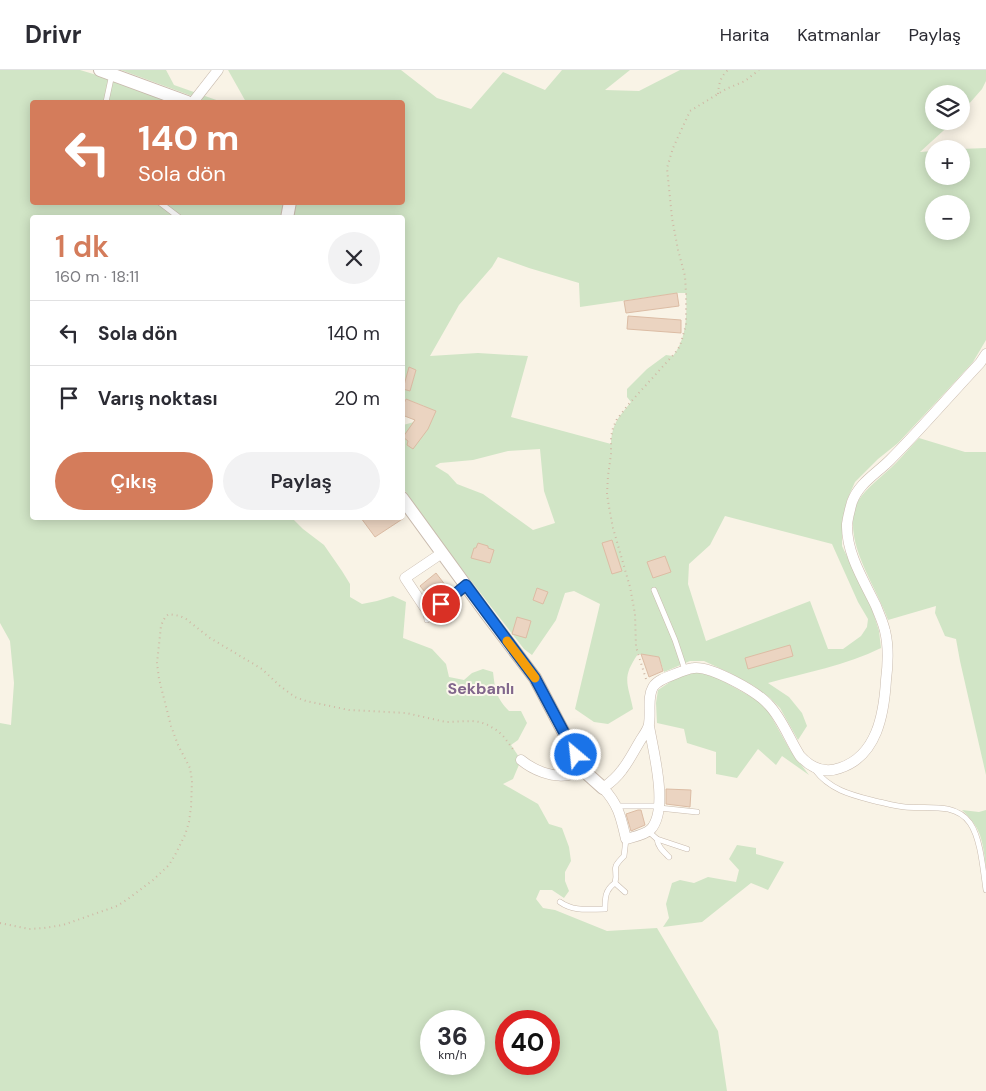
<!DOCTYPE html>
<html lang="tr">
<meta charset="utf-8">
<style>
:root{--surface:#fff;--page:#f2f2f3;--text:#2b2b33;--muted:#7c7c81;--line:#e1e1e2;--accent:#d47c5b}
body{margin:0;font-family:"DM Sans",sans-serif;background:var(--page);color:var(--text);height:100vh;display:flex;flex-direction:column;font-size:19px;white-space:nowrap}
*{box-sizing:border-box;margin:0}
p{font-size:16px;color:var(--muted)}
.icon{flex:none;width:28px;height:28px;fill:none;stroke:currentColor;stroke-width:2;stroke-linecap:round;stroke-linejoin:round}
.map{position:relative;flex:1;overflow:hidden}
.side{position:absolute;left:30px;top:145px;width:375px;height:305px;display:flex;flex-direction:column;background:var(--surface);border-radius:5px;box-shadow:0 2px 12px #0003}
.side>*{flex:none}
.hud{position:absolute;left:30px;top:30px;width:375px;height:105px;border-radius:5px;box-shadow:0 2px 12px #0003;background:#d47c5b;color:#fff;overflow:hidden}
.controls{position:absolute;left:925px;top:15px;display:grid;gap:10px}
.controls a{display:grid;place-items:center;width:45px;height:45px;border-radius:50%;background:var(--surface);box-shadow:0 2px 12px #0003;font-size:25px}
.speed{position:absolute;left:420px;top:940px;display:flex;gap:10px;font-size:25px;font-weight:700;text-align:center}
.speed>*{display:grid;place-content:center;width:65px;height:65px;border-radius:50%;background:var(--surface);box-shadow:0 2px 12px #0003;line-height:1}
.speed small{font-size:12px;font-weight:400}
.speed .limit{border:8px solid #d22;background:#fff;color:#111}
.pin{position:absolute;display:grid;place-items:center;width:42px;height:42px;color:#fff;margin:-21px;border:2px solid #fff;border-radius:50%;box-shadow:0 1px 5px #0007}
.me{position:absolute;width:55px;margin:-28px;rotate:332deg;stroke-linejoin:round;filter:drop-shadow(0 0 4px #0008)}
.turn{display:flex;align-items:center;gap:18px;height:105px;padding:0 25px;font-size:22px}
.turn .icon{width:65px;height:65px;stroke-width:2.5}
.turn b{display:block;font-size:35px;line-height:42px}
.round{display:grid;place-items:center;flex:none;width:52px;height:52px;border-radius:26px;background:var(--page)}
.headline{display:flex;align-items:center;justify-content:space-between;height:85px;padding:0 25px}
h1{font-size:30px;font-weight:600;line-height:38px;color:var(--accent)}
.cta{display:flex;gap:10px;margin-top:auto;padding:10px 25px}
.cta a{flex:1;height:58px;border-radius:30px;background:var(--accent);color:#fff;font-size:20px;font-weight:600;line-height:58px;text-align:center}
.cta a+a{background:var(--page);color:var(--text)}
ul{padding:0;list-style:none}
li{display:flex;align-items:center;gap:15px;height:65px;padding:0 25px;border-top:1px solid var(--line)}
li div{flex:1}
li b{display:block;font-size:19px}
li em{font-style:normal}
header{display:flex;align-items:center;gap:30px;box-sizing:border-box;height:70px;padding:0 25px;background:var(--surface);border-bottom:1px solid var(--line)}
header strong{font-size:24px}
nav{display:flex;gap:28px;margin-inline-start:auto;font-size:18px}
.map>svg:first-child{display:block}
</style>
<header>
<strong>Drivr</strong>
<nav><a>Harita</a><a>Katmanlar</a><a>Paylaş</a></nav>
</header>
<div class="map">
<svg width="986" height="1021" viewBox="0 0 986 1021">
<rect width="100%" height="100%" fill="#f9f3e6"/>
<!-- green -->
<g fill="#d1e5c6" fill-rule="evenodd">
<path d="M0,0H80L110,9L170,32H32V132L284,133L280,147L32,148V448H292L303,459L324,475L342,501L350,514V527L362,534L377,531L393,526L406,532L403,568L432,579L446,594L449,607L464,610L472,603L483,599L493,602C495,619 496,628 509,641H521L527,653L518,670L511,675L521,690L513,709L503,714L538,734L549,754L562,758L569,777L571,791L565,802V811L569,821L564,828L552,820H540L536,829L543,838L555,840L607,861L657,858L718,961L727,1021H0V653L11,655L14,613L10,571L0,553ZM431,951H474V994H431ZM506,951H549V994H506Z"/>
<polygon points="121,0 166,0 174,15 222,32 208,32"/>
<path d="M228,0H401L437,28L471,39L503,2L545,20L562,0H630L605,20L639,21L680,0H986V11L982,19L961,43V24H934V51H954L920,82L934,81V106H961V79L986,78V270L973,292L940,328L898,373L878,389L855,412L847,430L842,452V476L872,539L879,561L881,578C847,595 804,603 768,613L789,627L802,643L807,656L798,670L780,638L770,628L754,616L730,603L704,591H690L664,602L659,587L638,584C621,608 628,614 633,639L608,654L594,652L575,639L600,534L574,521L565,523L556,550L532,585L524,579L451,485L443,476L403,418V355L418,351L424,336L403,328L402,148L292,147L296,133L402,132V32H246ZM934,134H961V161H934ZM498,187L529,198L579,213L580,237L677,223H686C687,245 687,268 673,286L666,285L647,299L627,319V327L631,332C619,347 612,353 611,374L511,347L528,286L478,283L430,286L459,235L492,197ZM409,298L416,300L410,321L403,319ZM540,379L544,421L555,453L533,460L483,424L457,414L448,404L435,396L440,393L473,390L508,381ZM725,446L832,474L858,532L868,549L867,557L861,566L843,579H828L810,531L706,571L688,514L689,494L710,475Z"/>
<path d="M919,368L965,382H986V705L960,591L956,569L945,566L935,543L936,536L888,550C876,516 847,478 854,442C855,438 856,435 858,431C868,416 883,406 896,393C904,385 911,376 919,368Z"/>
<polygon points="691,602 710,604 757,630 767,639 790,680 809,705 782,686 776,695 758,679 737,708 716,704 716,682 687,673 684,659 657,653 656,633 658,620 673,610"/>
<path d="M962,740L979,742L986,740V796C982,769 982,759 962,740Z"/>
<polygon points="737,775 756,778 756,784 784,792 768,820 751,813 702,852 663,857 669,848 666,834 672,813 680,810 694,813 708,807 736,812 739,800 729,789"/>
</g>
<!-- building -->
<g fill="#ebd4c1" stroke="#dcbca4">
<polygon points="677,223 679,236 626,243 624,231"/>
<polygon points="628,246 681,250 681,263 627,259"/>
<polygon points="409,297 416,300 410,321 403,319"/>
<polygon points="406,329 436,341 428,359 413,379 407,375 408,371 403,367 415,350 402,345 402,338"/>
<polygon points="361,448 404,448 375,467"/>
<polygon points="612,470 622,501 612,504 602,473"/>
<polygon points="478,473 488,476 488,478 494,480 490,493 471,488 474,478 476,478"/>
<polygon points="665,486 671,502 653,508 647,492"/>
<polygon points="436,503 446,516 430,528 420,516"/>
<polygon points="537,518 548,522 543,534 533,530"/>
<polygon points="517,547 531,551 526,568 512,564"/>
<polygon points="790,575 793,586 748,599 745,588"/>
<polygon points="641,584 659,587 663,601 649,607"/>
<polygon points="666,719 691,720 690,737 666,734"/>
<polygon points="638,740 641,740 645,755 631,761 626,744"/>
</g>
<g fill="none" stroke-linecap="round" stroke-linejoin="round">
<defs>
<g id="service">
<polyline points="106,32 112,4"/>
<polyline points="159,132 180,148"/>
<polyline points="654,520 675,570 685,600"/>
<polyline points="425,538 427,550"/>
<path d="M815,700C830,720 852,725 875,731C885,733 895,736 905,737C927,739 955,732 970,753C981,769 983,800 986,820"/>
<polyline points="616,736 659,736"/>
<polyline points="659,738 697,742"/>
<polyline points="648,761 657,769 687,779"/>
<path d="M657,769C658,777 663,781 669,787"/>
<path d="M625,822L615,813C619,797 609,801 624,786L626,769"/>
<path d="M560,832C574,842 589,839 605,839C605,828 605,820 615,813"/>
</g>
<g id="minor">
<polyline points="193,32 218,0"/>
<polyline points="442,483 405,508 425,538 441,534 448,530 466,515"/>
<path d="M649,656C653,680 669,739 651,759C645,765 633,767 626,769C621,748 619,735 603,718C610,713 617,707 622,700C629,691 634,681 640,671C643,666 648,660 649,654C651,642 647,627 653,617C658,609 671,606 680,602C684,601 689,598 694,598C711,596 756,621 768,634C782,648 789,669 800,686C811,698 824,704 840,698C877,686 884,644 886,610C888,594 889,577 885,561C883,552 879,544 876,536C864,511 846,483 847,454C848,447 850,439 852,432C859,413 876,404 890,390C921,359 950,325 980,293L986,284"/>
<path d="M521,690C533,700 552,708 568,705C574,704 579,702 584,701"/>
</g>
<g id="tertiary">
<polyline points="100,0 187,32"/>
<polyline points="287,148 290,132"/>
<polyline points="402,428 485,542 535,608 584,701 603,718"/>
</g>
</defs>
<!-- service casing -->
<use href="#service" stroke="#c9bbae" stroke-width="6"/>
<!-- minor casing -->
<use href="#minor" stroke="#c9bbae" stroke-width="11"/>
<!-- tertiary casing -->
<use href="#tertiary" stroke="#c9bbae" stroke-width="14"/>
<!-- path -->
<g stroke="#d0b8a5" stroke-width="2" stroke-dasharray="1 4" stroke-linecap="butt">
<path d="M718,24C719,14 720,7 728,0"/>
<polyline points="646,609 636,577 635,544 630,517 613,458 609,437 607,424 608,406 611,384 611,367 613,358 617,349 628,335 675,283 680,276 686,255 686,223 685,206 678,180 672,148 667,98 673,78 690,41 726,19 745,11 759,0"/>
<polyline points="0,853 29,859 44,858 63,855 117,836 128,829 153,810 169,795 175,785 185,765 189,752 191,737 192,711 190,698 178,675 171,656 159,609 157,593 161,556 163,551 166,546 169,544 180,546 186,549 210,568 262,599 280,616 295,627 306,631 349,640 406,643 446,652 472,651 480,652 488,655 498,661 504,667 515,682"/>
</g>
<!-- service -->
<use href="#service" stroke="#fff" stroke-width="5"/>
<!-- minor -->
<use href="#minor" stroke="#fff" stroke-width="10"/>
<!-- tertiary -->
<use href="#tertiary" stroke="#fff" stroke-width="12"/>
</g>
<g fill="none" stroke-linecap="round" stroke-linejoin="round">
<defs>
<polyline id="route" points="441,534 448,530 466,515 535,608 576,685"/>
</defs>
<!-- route casing -->
<use href="#route" stroke="#114b97" stroke-width="12"/>
<!-- route -->
<use href="#route" stroke="#1a73e8" stroke-width="9"/>
<!-- slow -->
<polyline stroke="#f59e0b" stroke-width="9" points="507,571 535,608"/>
</g>
<g text-anchor="middle" stroke-width="4" stroke-linejoin="round" paint-order="stroke">
<!-- quarter labels -->
<g font-size="16" font-weight="bold" fill="#81668c" stroke="#fcf7ec">
<text x="481" y="624">Sekbanlı</text>
</g>
</g>
</svg>
<div class="controls">
<a><svg class="icon" aria-label="layers" viewBox="0 0 24 24"><path d="M12 4l9 5-9 5-9-5zM3 14l9 5 9-5"/></svg></a>
<a>+</a>
<a>−</a>
</div>
<div class="speed"><div>36<small>km/h</small></div><div class="limit">40</div></div>
<div class="pin" style="left:441px;top:534px;background:#d93025"><svg class="icon" aria-label="arrive" viewBox="0 0 24 24"><path d="M6 21V4h12l-3 4 3 4H6"/></svg></div>
<svg class="me" style="left:576px;top:685px" viewBox="-20 -20 40 40"><circle r="17" fill="#1a73e8" stroke="#fff" stroke-width="3"/><path d="M0-11L8 9 0 5-8 9z" fill="#fff"/></svg>
<div class="hud">
<div class="turn"><svg class="icon" aria-label="left" viewBox="0 0 24 24"><path d="M17 20v-9H6M10 6l-5 5 5 5"/></svg><div><b>140 m</b>Sola dön</div></div>
</div>
<section class="side">
<div class="headline"><div><h1>1 dk</h1><p>160 m · 18:11</p></div><a class="round"><svg class="icon" aria-label="close" viewBox="0 0 24 24"><path d="M6 6l12 12M18 6L6 18"/></svg></a></div>
<ul>
<li><svg class="icon" aria-label="left" viewBox="0 0 24 24"><path d="M17 20v-9H6M10 6l-5 5 5 5"/></svg><div><b>Sola dön</b></div><em>140 m</em></li>
<li><svg class="icon" aria-label="arrive" viewBox="0 0 24 24"><path d="M6 21V4h12l-3 4 3 4H6"/></svg><div><b>Varış noktası</b></div><em>20 m</em></li>
</ul>
<div class="cta"><a>Çıkış</a><a>Paylaş</a></div>
</section>
</div>
